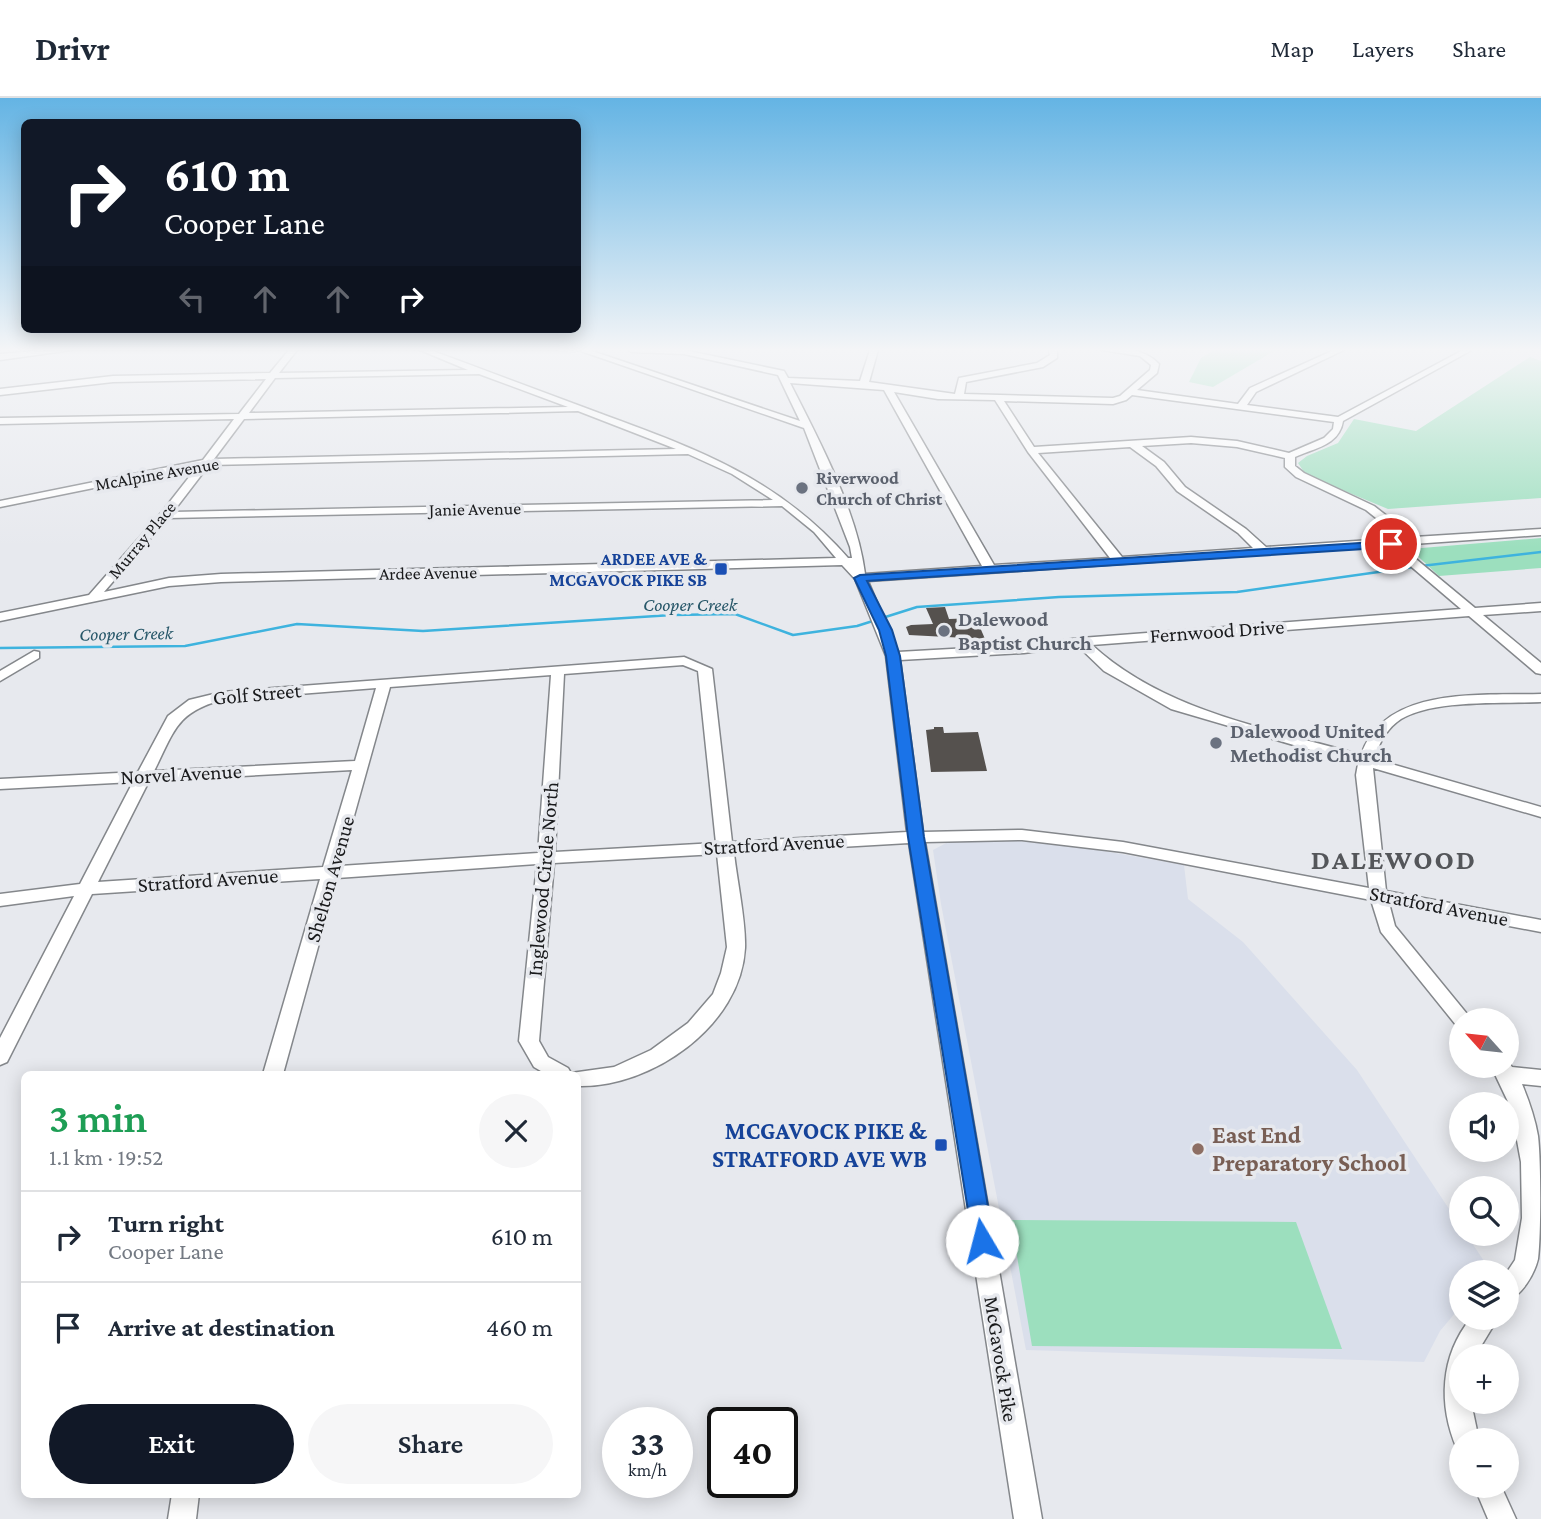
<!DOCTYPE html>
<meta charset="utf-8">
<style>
:root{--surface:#fff;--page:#f6f6f7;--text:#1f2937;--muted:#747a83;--line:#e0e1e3;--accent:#111827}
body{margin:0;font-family:"Crimson Pro",serif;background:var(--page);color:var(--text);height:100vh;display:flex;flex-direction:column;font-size:26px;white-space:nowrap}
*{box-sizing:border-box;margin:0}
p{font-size:23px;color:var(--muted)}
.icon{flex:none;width:38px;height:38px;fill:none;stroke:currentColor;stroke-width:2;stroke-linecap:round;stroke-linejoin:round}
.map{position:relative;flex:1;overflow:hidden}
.details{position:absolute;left:21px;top:973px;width:560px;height:427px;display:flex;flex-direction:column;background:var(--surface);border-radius:10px;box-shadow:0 4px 18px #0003}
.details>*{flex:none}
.guide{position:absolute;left:21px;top:21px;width:560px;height:214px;border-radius:10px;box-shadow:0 4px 18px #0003;background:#111827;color:#fff;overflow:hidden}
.needle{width:46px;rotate:297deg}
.fabs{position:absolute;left:1449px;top:910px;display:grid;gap:14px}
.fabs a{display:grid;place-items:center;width:70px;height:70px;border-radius:50%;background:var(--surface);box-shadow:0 4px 18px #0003;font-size:35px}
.speed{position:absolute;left:602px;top:1309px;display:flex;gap:14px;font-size:35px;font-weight:700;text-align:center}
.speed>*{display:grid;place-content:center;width:91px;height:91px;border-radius:50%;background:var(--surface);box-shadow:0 4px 18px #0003;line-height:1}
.speed small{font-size:18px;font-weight:400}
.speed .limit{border:4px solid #111;border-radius:10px;background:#fff;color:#111}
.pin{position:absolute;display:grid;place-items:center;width:60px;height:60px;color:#fff;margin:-30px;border:4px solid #fff;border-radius:50%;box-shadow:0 2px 7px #0007}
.me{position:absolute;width:77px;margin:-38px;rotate:352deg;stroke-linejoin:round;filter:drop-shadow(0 0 5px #0008)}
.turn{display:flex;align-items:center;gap:24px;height:147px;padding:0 28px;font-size:32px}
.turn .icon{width:91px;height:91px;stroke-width:2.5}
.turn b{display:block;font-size:49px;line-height:60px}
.lanes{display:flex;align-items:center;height:66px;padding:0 28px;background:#0003;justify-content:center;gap:35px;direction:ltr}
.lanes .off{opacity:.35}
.round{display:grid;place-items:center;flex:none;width:74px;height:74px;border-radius:37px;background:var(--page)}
.headline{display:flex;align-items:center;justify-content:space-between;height:119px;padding:0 28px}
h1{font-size:42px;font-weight:600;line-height:52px;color:#1e9e55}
.button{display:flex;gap:14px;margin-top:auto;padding:14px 28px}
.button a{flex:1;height:80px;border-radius:42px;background:var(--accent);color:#fff;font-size:28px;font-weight:600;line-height:80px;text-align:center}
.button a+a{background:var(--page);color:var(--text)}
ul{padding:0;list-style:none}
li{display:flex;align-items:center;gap:21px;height:91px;padding:0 28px;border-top:2px solid var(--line)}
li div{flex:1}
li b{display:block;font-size:26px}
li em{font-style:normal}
header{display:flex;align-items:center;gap:42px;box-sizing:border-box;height:98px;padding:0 35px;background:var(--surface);border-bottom:2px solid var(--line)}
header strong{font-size:33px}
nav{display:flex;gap:38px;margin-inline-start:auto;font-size:24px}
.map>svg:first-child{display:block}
</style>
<header>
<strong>Drivr</strong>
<nav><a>Map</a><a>Layers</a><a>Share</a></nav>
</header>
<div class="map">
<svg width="1541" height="1421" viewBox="0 0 1541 1421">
<rect width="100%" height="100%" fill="#e7e9ee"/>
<!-- built -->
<polygon fill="#dadfeb" points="998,741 1086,750 1184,767 1188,801 1243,844 1357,972 1461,1129 1461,1136 1466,1136 1490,1172 1461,1174 1461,1208 1440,1233 1424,1264 1026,1252 941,806 933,752 950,743"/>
<!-- green -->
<g fill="#9cdfbe">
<polygon points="1214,252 1276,252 1213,289 1189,284 1201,260"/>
<polygon points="1530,259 1541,263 1541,400 1388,411 1306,377 1298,365 1307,358 1338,345 1354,321 1416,333"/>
<polygon points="1541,440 1541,470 1439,478 1410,451"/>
<polygon points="1011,1122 1296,1124 1342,1251 1032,1248"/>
</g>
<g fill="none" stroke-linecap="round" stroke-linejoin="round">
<!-- stream -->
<g stroke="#3eb3de" stroke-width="2.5">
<polyline points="1421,468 1541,454"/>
<polyline points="0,550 185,548 297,526 423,533 672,517 735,516 793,537 857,528 917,509 1059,499 1237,494 1414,469"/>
</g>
</g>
<!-- building -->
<g fill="#55514e">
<polygon points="945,509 949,521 976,520 985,541 909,537 906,529 911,527 933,526 926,510"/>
<polygon points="934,629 943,629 944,635 978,634 987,673 931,674 926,632 934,631"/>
</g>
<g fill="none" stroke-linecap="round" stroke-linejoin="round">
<defs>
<g id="minor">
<polygon points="49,252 72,252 0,262 0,256"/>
<path d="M289,252H297L279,275L468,272L420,252H430C487,273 543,294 599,315C697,351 778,380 848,460H852L850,449L804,330L578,252H589L800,323L778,277L684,256L632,254L628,252H684L784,273L788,280L860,283L870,252H878L869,284L955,296L959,280L1037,265L1050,257L1049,252H1057V260L1043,269L966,284L964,296L1113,300L1120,298L1150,272L1151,267L1140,258L1102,252C1123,250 1143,250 1159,266L1157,275L1137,292L1238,306L1250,290L1334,252H1344L1256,294L1247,307L1338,319L1463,252L1470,253L1343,323C1339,348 1314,350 1295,359V368L1304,375L1374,408L1414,439L1541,431V437L1399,447L1475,510L1541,505V513L1483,517L1541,565V576L1536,575L1469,518L1092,547C1165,614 1268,630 1361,657C1385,587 1481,598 1541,596V604C1501,606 1436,601 1401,621C1387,630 1379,645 1374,661L1541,709V719L1373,670L1386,793L1541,822V834L1389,805L1395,828L1472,922H1461V929L1456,927L1381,834L1371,802L1123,754L1022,742L925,744L1042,1421H1014L909,745L734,755C737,783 746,823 745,850C741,928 651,990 578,988V976H546L534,969L519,943L537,766L337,780L283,976H263L320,781L92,796L7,964L0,967V940L74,798L0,808V796L80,786L133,684L0,691V681L138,674L168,618L189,602L222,594L684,559L712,571L732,744L907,734L886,558L855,481L842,467L221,484L169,488L0,523V515L89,497L161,415L197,369L0,409V403L203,362L234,321L0,326V320L239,316L266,281L113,284L0,297V291L113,278L270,275ZM479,276L568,309L249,315L275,280ZM790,285L884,292L982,468L865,476C857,413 819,342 790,285ZM894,294L938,301L995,302L1028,354L1110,460L994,467ZM1132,297L1334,324L1333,331L1324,340L1289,355L1237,343L1191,339L1034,349L1004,303L1113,306L1126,302ZM578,313L676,351L214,361L244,321ZM1191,345L1237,349L1285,360V369L1296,379L1366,412L1401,440L1266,449L1246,431L1185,389L1164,364L1142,348ZM1130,349L1156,368L1177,393L1238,435L1253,450L1122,459L1038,355ZM688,356L732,376L773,402L173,414L209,367ZM782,408L814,434L836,460L221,476L169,480L104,494L168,420ZM1387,448L1461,511L1081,540L1024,547L898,554L868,483ZM1078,548L1104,573L1171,611L1358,666L1356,677L1369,790L1123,744L1022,732L923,734L900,562L1024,555ZM683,567L698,573L716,745L555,754L564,576ZM551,577L538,755L340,768L390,589ZM376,590L355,663L154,673C174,634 176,614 222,602ZM352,672L323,769L98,784L149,683ZM717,756L727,849L721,875L713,896L688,925L651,952L614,969L571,975L568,970L548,959L539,943L554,765Z"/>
<polygon points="34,553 39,554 39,560 0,583 0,573"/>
<path d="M1507,962L1512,969L1541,972V988L1522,986C1529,1003 1535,1020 1538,1038C1541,1064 1541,1136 1538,1161C1534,1177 1522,1197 1507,1203V1174L1515,1162L1522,1120L1521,1064L1511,1010L1491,968H1507Z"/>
<path d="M1471,1220H1498L1475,1258H1461V1304H1471L1479,1342H1461V1353L1457,1351C1438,1307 1440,1258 1471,1220Z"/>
<polygon points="1474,1388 1501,1388 1516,1421 1488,1421"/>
<polygon points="172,1396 199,1396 196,1421 168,1421"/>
</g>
</defs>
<!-- minor casing -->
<use href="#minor" stroke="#84878b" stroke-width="3"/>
<!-- minor -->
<use href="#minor" fill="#fff" fill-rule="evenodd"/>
</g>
<!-- sky -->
<linearGradient id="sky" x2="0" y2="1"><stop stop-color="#64b4e4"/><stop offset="0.56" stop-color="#f4f5f7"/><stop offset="1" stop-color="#f4f5f7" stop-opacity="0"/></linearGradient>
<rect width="1541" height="450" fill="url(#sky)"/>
<!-- route -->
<polygon fill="#1a73e8" stroke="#114b97" stroke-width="2" points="1391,443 1395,444 1395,449 867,483 892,532 900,558 924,739 994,1143 990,1150 982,1153 974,1150 908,739 886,558 879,532 854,480 860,477"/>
<!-- markers -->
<g fill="#6b7280" stroke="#e7e9ee" stroke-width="2.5">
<circle cx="802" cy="390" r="7"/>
<circle cx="944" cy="533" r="7"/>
<circle cx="1216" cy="645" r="7"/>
</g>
<g fill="#1a4fb4" stroke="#e7e9ee" stroke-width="2.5">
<rect x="714" y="464" width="14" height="14" rx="3.5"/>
<rect x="934" y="1040" width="14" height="14" rx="3.5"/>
</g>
<circle fill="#8d6e63" stroke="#e7e9ee" stroke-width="2.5" cx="1198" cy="1051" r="7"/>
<g text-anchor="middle" stroke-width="7" stroke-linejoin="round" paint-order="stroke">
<!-- far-street labels -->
<g font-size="18" fill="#191a1c" stroke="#e7e9ee">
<text transform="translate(157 376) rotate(-10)" y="6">McAlpine Avenue</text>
<text transform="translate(475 411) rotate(-1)" y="6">Janie Avenue</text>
<text transform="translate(142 442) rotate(-50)" y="6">Murray Place</text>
<text transform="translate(428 475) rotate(-1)" y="6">Ardee Avenue</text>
</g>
<!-- far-worship labels -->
<g font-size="18" font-weight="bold" fill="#5b616d" stroke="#e7e9ee" text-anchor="start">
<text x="816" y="386">Riverwood<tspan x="816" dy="21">Church of Christ</tspan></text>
</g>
<!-- far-transit labels -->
<g font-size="18" font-weight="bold" fill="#164399" stroke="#e7e9ee" text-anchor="end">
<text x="707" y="467">ARDEE AVE &amp;<tspan x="707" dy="21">MCGAVOCK PIKE SB</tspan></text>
</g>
<!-- far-water labels -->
<g font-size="19" font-style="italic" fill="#275769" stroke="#e7e9ee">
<text x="690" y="513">Cooper Creek</text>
<text transform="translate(126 535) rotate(-1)" y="7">Cooper Creek</text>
</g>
<!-- worship labels -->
<g font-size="21" font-weight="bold" fill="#5b616d" stroke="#e7e9ee" text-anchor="start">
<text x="958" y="528">Dalewood<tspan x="958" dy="24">Baptist Church</tspan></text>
<text x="1230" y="640">Dalewood United<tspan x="1230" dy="24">Methodist Church</tspan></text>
</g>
<!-- street labels -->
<g font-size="21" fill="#191a1c" stroke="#e7e9ee">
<text transform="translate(1217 533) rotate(-4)" y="7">Fernwood Drive</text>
<text transform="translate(257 596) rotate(-5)" y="7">Golf Street</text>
<text transform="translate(181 676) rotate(-3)" y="7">Norvel Avenue</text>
<text transform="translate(774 746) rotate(-3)" y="7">Stratford Avenue</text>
<text transform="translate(330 781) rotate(-74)" y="7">Shelton Avenue</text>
<text transform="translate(543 781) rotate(-85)" y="7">Inglewood Circle North</text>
<text transform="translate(208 782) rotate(-4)" y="7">Stratford Avenue</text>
<text transform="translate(1439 808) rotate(11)" y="7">Stratford Avenue</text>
<text transform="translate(1001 1261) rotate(81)" y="7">McGavock Pike</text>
</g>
<!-- near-transit labels -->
<g font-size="24" font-weight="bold" fill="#164399" stroke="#e7e9ee" text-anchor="end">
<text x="927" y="1041">MCGAVOCK PIKE &amp;<tspan x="927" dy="28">STRATFORD AVE WB</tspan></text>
</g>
<!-- near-education labels -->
<g font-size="24" font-weight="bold" fill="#785e54" stroke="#e7e9ee" text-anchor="start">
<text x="1212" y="1045">East End<tspan x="1212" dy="28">Preparatory School</tspan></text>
</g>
<!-- district labels -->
<g font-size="28" font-weight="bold" letter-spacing="2" fill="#54565a" stroke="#e7e9ee">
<text x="1394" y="771">DALEWOOD</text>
</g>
</g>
</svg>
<div class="fabs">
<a><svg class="needle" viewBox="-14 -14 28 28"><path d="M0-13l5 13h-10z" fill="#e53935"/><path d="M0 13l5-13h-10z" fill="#747a83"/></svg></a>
<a><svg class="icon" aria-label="sound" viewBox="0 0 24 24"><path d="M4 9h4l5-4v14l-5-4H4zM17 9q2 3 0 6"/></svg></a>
<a><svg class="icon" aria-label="search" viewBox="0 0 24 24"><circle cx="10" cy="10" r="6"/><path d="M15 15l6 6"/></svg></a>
<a><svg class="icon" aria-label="layers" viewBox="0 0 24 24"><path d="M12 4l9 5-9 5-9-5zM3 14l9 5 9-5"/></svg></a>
<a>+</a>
<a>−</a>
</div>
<div class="speed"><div>33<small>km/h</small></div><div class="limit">40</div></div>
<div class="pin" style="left:1391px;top:446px;background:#d93025"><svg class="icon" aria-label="arrive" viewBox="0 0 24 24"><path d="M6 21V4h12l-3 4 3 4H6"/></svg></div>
<svg class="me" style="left:982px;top:1143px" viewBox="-20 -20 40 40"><circle r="19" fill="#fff"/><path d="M0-13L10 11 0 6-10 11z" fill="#1a73e8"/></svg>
<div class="guide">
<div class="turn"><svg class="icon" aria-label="right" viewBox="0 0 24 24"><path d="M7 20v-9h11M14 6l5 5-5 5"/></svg><div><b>610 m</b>Cooper Lane</div></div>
<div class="lanes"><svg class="icon off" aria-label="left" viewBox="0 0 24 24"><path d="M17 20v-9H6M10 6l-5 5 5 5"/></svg><svg class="icon off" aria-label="ahead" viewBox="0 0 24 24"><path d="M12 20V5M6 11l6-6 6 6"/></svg><svg class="icon off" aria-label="ahead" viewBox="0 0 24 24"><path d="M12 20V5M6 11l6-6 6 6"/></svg><svg class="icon" aria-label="right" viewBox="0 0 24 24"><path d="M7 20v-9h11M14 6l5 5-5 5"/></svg></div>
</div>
<section class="details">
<div class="headline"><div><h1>3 min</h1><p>1.1 km · 19:52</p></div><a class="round"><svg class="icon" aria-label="close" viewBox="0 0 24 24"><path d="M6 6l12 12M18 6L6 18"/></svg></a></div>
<ul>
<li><svg class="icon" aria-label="right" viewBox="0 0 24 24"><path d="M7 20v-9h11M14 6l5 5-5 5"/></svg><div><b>Turn right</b><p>Cooper Lane</p></div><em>610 m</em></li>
<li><svg class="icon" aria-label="arrive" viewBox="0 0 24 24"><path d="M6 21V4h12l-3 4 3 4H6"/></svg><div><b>Arrive at destination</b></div><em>460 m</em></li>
</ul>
<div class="button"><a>Exit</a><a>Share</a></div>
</section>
</div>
